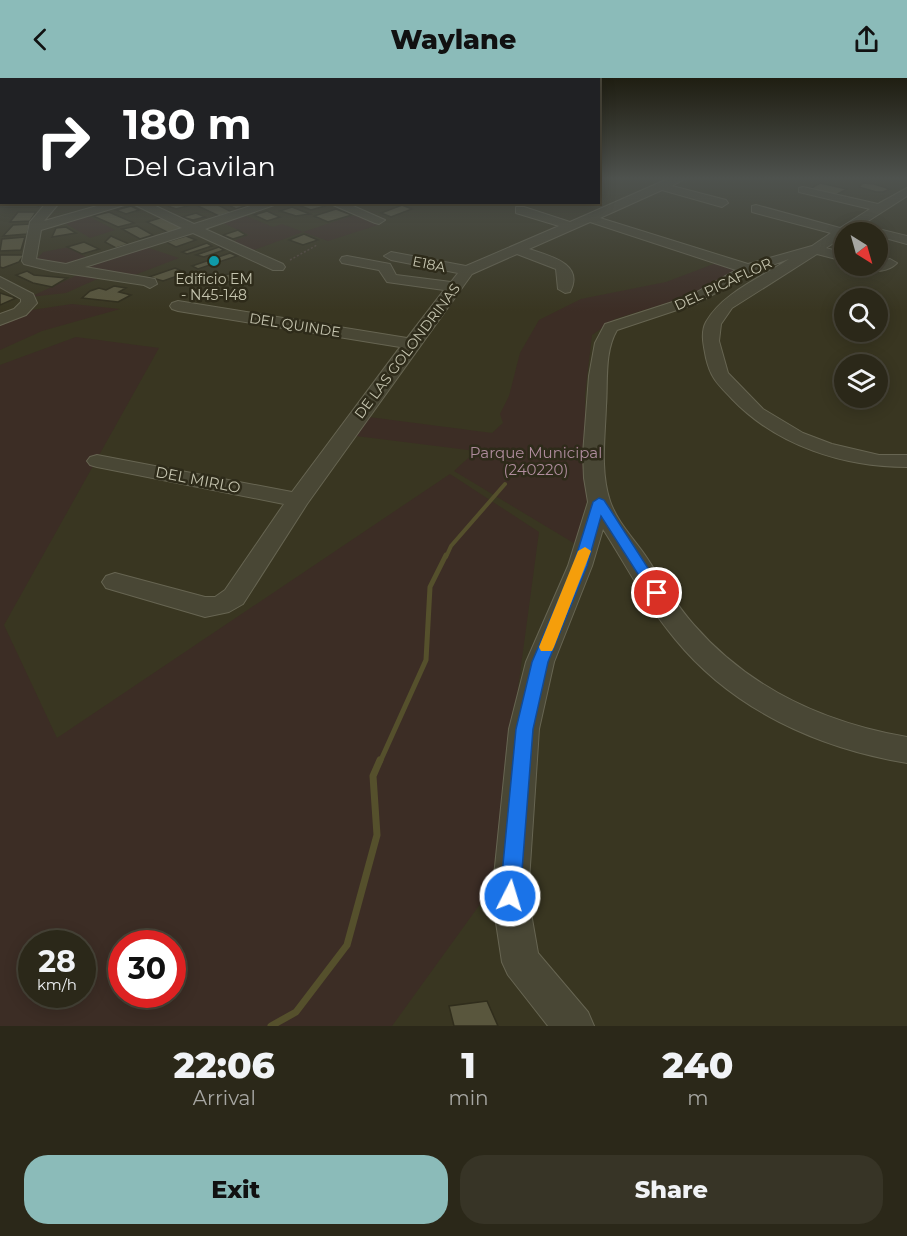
<!DOCTYPE html>
<style>
:root{--surface:#2b2819;--page:#373426;--text:#f1f3f6;--muted:#a6a6a2;--line:#474438;--accent:#8bbbb9}
body{margin:0;font-family:Montserrat,sans-serif;background:var(--page);color:var(--text);height:100vh;display:flex;flex-direction:column;font-size:22px;white-space:nowrap}
*{box-sizing:border-box;margin:0}
p{font-size:20px;color:var(--muted)}
.icon{flex:none;width:33px;height:33px;fill:none;stroke:currentColor;stroke-width:2;stroke-linecap:round;stroke-linejoin:round}
.map{position:relative;height:948px;overflow:hidden}
.panel{display:flex;flex-direction:column;background:var(--surface);flex:1}
.panel>*{flex:none}
.guide{position:absolute;left:0px;top:0px;width:600px;height:126px;box-shadow:0 3px 15px #0003,0 0 0 2px var(--line);background:#202124;color:#fff;overflow:hidden}
.needle{width:39px;rotate:143deg}
.fabs{position:absolute;left:834px;top:144px;display:grid;gap:12px}
.fabs a{display:grid;place-items:center;width:54px;height:54px;border-radius:50%;background:var(--surface);box-shadow:0 3px 15px #0003,0 0 0 2px var(--line);font-size:30px}
.speed{position:absolute;left:18px;top:852px;display:flex;gap:12px;font-size:30px;font-weight:700;text-align:center}
.speed>*{display:grid;place-content:center;width:78px;height:78px;border-radius:50%;background:var(--surface);box-shadow:0 3px 15px #0003,0 0 0 2px var(--line);line-height:1}
.speed small{font-size:15px;font-weight:400}
.speed .limit{border:9px solid #d22;background:#fff;color:#111}
.pin{position:absolute;display:grid;place-items:center;width:51px;height:51px;color:#fff;margin:-26px;border:3px solid #fff;border-radius:50%;box-shadow:0 2px 6px #0007}
.me{position:absolute;width:66px;margin:-33px;rotate:5deg;stroke-linejoin:round;filter:drop-shadow(0 0 4px #0008)}
.turn{display:flex;align-items:center;gap:21px;height:126px;padding:0 24px;font-size:27px}
.turn .icon{width:78px;height:78px;stroke-width:2.5}
.turn b{display:block;font-size:42px;line-height:51px}
.eta{display:flex;justify-content:space-evenly;align-items:center;height:102px;text-align:center}
.eta b{font-size:36px;font-weight:800;line-height:42px}
.button{display:flex;gap:12px;margin-top:auto;padding:12px 24px}
.button a{flex:1;height:69px;border-radius:24px;background:var(--accent);color:#111;font-size:24px;font-weight:800;line-height:69px;text-align:center}
.button a+a{background:var(--page);color:var(--text)}
header{display:flex;justify-content:space-between;align-items:center;height:78px;padding:0 24px;background:var(--accent);color:#111;font-size:27px;font-weight:800}
.map>svg:first-child{display:block}
</style>
<header><svg class="icon" aria-label="back" viewBox="0 0 24 24"><path d="M15 5l-7 7 7 7"/></svg>Waylane<svg class="icon" aria-label="share" viewBox="0 0 24 24"><path d="M12 15V3M7 8l5-5 5 5M5 13v7h14v-7"/></svg></header>
<div class="map">
<svg width="907" height="948" viewBox="0 0 907 948">
<rect width="100%" height="100%" fill="#393621"/>
<!-- green -->
<g fill="#3c2d25" fill-rule="evenodd">
<polygon points="241,136 273,149 282,146 303,154 357,136 381,146 328,163 303,154 251,173 231,164 249,157 219,143"/>
<polygon points="88,138 115,152 90,160 65,145"/>
<polygon points="69,169 91,182 79,187 34,184 43,174"/>
<polygon points="146,169 179,180 132,198 86,190"/>
<polygon points="719,184 741,191 689,218 615,241 592,257 585,317 587,422 577,467 454,393 476,373 356,358 369,339 492,355 503,345 500,336 509,318 520,275 539,242 581,221 666,204"/>
<polygon points="86,193 106,197 66,215 30,219"/>
<polygon points="72,226 120,231 42,253 0,272 0,244 25,233"/>
<path d="M76,259L159,270L4,547L57,660L450,396L539,454L491,811L392,948H0V287ZM32,866H82V916H32ZM122,866H172V916H122Z"/>
</g>
<g fill="none" stroke-linecap="round" stroke-linejoin="round">
<!-- stream-far2 -->
<polyline stroke="#55502c" stroke-width="4" points="446,479 451,468 505,406"/>
<!-- stream-far1 -->
<polyline stroke="#55502c" stroke-width="5" points="380,684 426,582 430,509 446,477"/>
<!-- stream -->
<polyline stroke="#55502c" stroke-width="7" points="271,948 296,934 347,867 377,757 373,698 380,682"/>
</g>
<!-- building -->
<g fill="#59563d" stroke="#302d1c" stroke-width="1.5">
<polygon points="820,105 847,111 834,118 808,112"/>
<polygon points="863,105 874,106 890,111 883,114 876,114 859,109"/>
<polygon points="9,124 46,124 37,129 0,129"/>
<polygon points="178,124 182,124 191,127 176,131 168,128"/>
<polygon points="212,124 232,134 219,138 198,128"/>
<polygon points="223,124 241,124 247,127 236,131"/>
<polygon points="291,124 318,124 325,128 311,132"/>
<polygon points="402,127 412,131 391,139 381,135"/>
<polygon points="131,128 139,132 126,136 116,132"/>
<polygon points="292,129 310,136 296,138 280,133"/>
<polygon points="336,131 352,137 328,144 314,138"/>
<polygon points="267,133 280,139 267,143 254,137"/>
<polygon points="18,134 36,134 30,143 10,144"/>
<polygon points="109,134 134,145 118,149 93,138"/>
<polygon points="196,135 205,139 193,142 182,139"/>
<polygon points="163,139 185,150 169,155 147,144"/>
<polygon points="30,146 27,156 3,158 13,147"/>
<polygon points="137,148 153,157 140,161 122,151"/>
<polygon points="66,149 76,155 52,159 56,150"/>
<polygon points="238,152 246,157 233,161 223,157"/>
<polygon points="304,156 318,162 303,167 289,162"/>
<polygon points="111,158 129,166 116,170 105,164"/>
<polygon points="186,158 196,162 176,169 166,164"/>
<polygon points="25,159 21,172 0,173 2,161"/>
<polygon points="84,164 99,171 82,176 67,169"/>
<polygon points="207,165 212,168 187,176 182,174"/>
<polygon points="219,169 224,172 204,179 196,177"/>
<polygon points="230,175 237,178 198,191 192,188"/>
<polygon points="0,177 24,177 19,184 3,190 0,189"/>
<polygon points="175,190 186,195 163,203 149,199"/>
<polygon points="27,193 34,197 67,200 52,209 33,205 16,197"/>
<polygon points="239,194 243,201 218,206 213,199"/>
<polygon points="114,208 126,210 119,214 131,217 118,224 82,220 90,213 99,210 106,212"/>
<polygon points="0,215 16,220 0,227"/>
<polygon points="487,923 498,948 454,948 449,928"/>
</g>
<g fill="none" stroke-linecap="round" stroke-linejoin="round">
<defs>
<g id="minor">
<polygon points="0,100 2,100 0,105"/>
<path d="M670,100H686L672,108L726,122L728,125L722,129L662,112L600,140L748,186L812,168L831,155L752,134V128L756,127L840,150L870,131L799,114V110L803,109L878,126L907,110V118L862,147L907,158V166L878,158V154L854,152L844,154V158L826,170L844,175V183L817,176L732,230L721,246L719,263L728,295L763,331L803,355L832,366L879,377H907V389C844,389 777,368 732,321C718,306 711,301 706,280C704,269 700,255 706,244C722,215 762,199 789,181L753,194L698,225L617,252C604,274 608,304 606,328C605,359 600,393 610,423C617,444 635,462 647,480C662,503 676,527 694,547C750,611 825,645 907,659V685C818,670 733,632 675,561C647,528 626,487 603,451L592,488L554,584L539,651L528,818L538,875L588,934L594,948H548L508,897L502,884L492,818L509,651L526,584L568,488L588,424L584,400L583,376L589,298L595,265L605,246L688,219L736,192L590,144L529,171C549,178 585,185 570,214L565,215L558,211L556,191L517,176L472,196L307,426L243,526L229,534L205,539L106,510L102,504L106,498L115,495L205,519H215L225,512L284,426L97,389L90,387L87,383L90,379L97,377L292,414L400,269L178,233L172,231L170,228L172,225L178,223L407,260L444,212L387,204L379,192L342,185L340,182L342,179L347,178L390,186L396,197L451,204L458,195L391,182L384,178L391,174L466,188L559,148L516,135V129H524L570,144Z"/>
<path d="M47,124H60L44,143L111,124H147L194,146L263,124H283L205,151L283,186L285,189L283,192H273L193,155L85,189L155,201L157,206L150,210L144,207L52,193L24,186L22,183L30,144ZM131,125L182,150L66,186L36,181L41,152Z"/>
<polygon points="326,124 344,124 385,142 379,146 375,145"/>
<path d="M890,181L897,185C889,193 875,196 867,188H878V184Z"/>
<polygon points="0,199 33,216 37,225 26,237 0,247 0,236 14,231 21,224 21,221 0,209"/>
</g>
</defs>
<!-- minor casing -->
<use href="#minor" stroke="#676552" stroke-width="2"/>
<!-- path -->
<polyline stroke="#574941" stroke-width="1.5" stroke-dasharray="2 2" stroke-linecap="butt" points="290,182 317,167"/>
<!-- minor -->
<use href="#minor" fill="#494735" fill-rule="evenodd"/>
</g>
<!-- sky -->
<linearGradient id="sky" x2="0" y2="1"><stop stop-color="#1f1e12"/><stop offset="0.43" stop-color="#4e524e"/><stop offset="1" stop-color="#4e524e" stop-opacity="0"/></linearGradient>
<rect width="907" height="233" fill="url(#sky)"/>
<!-- route -->
<polygon fill="#1a73e8" stroke="#114b97" stroke-width="1.5" points="599,420 604,422 664,515 662,518 652,518 601,438 587,488 548,584 533,651 520,818 517,825 510,828 503,825 500,818 516,651 532,584 573,488 593,424"/>
<!-- slow -->
<polygon fill="#f59e0b" points="585,469 591,473 554,569 552,573 541,573 539,569 578,473"/>
<!-- markers -->
<circle fill="#0f9aa8" stroke="#2e2b1a" stroke-width="2" cx="214" cy="183" r="6"/>
<g text-anchor="middle" stroke-width="5" stroke-linejoin="round" paint-order="stroke">
<!-- far-street labels -->
<g font-size="14" fill="#c5c4af" stroke="#2e2b1a">
<text transform="translate(429 186) rotate(11)" y="5">E18A</text>
<text transform="translate(723 206) rotate(-25)" y="5">DEL PICAFLOR</text>
<text transform="translate(295 247) rotate(9)" y="5">DEL QUINDE</text>
<text transform="translate(407 273) rotate(-53)" y="5">DE LAS GOLONDRINAS</text>
</g>
<!-- far-poi labels -->
<g font-size="14" fill="#c5c4af" stroke="#2e2b1a">
<text x="214" y="206">Edificio EM<tspan x="214" dy="16">- N45-148</tspan></text>
</g>
<!-- park labels -->
<g font-size="15" fill="#b08d9e" stroke="#2e2b1a">
<text x="536" y="380">Parque Municipal<tspan x="536" dy="17">(240220)</tspan></text>
</g>
<!-- street labels -->
<g font-size="15" fill="#c5c4af" stroke="#2e2b1a">
<text transform="translate(198 402) rotate(11)" y="5">DEL MIRLO</text>
</g>
</g>
</svg>
<div class="fabs">
<a><svg class="needle" viewBox="-14 -14 28 28"><path d="M0-13l5 13h-10z" fill="#e53935"/><path d="M0 13l5-13h-10z" fill="#a6a6a2"/></svg></a>
<a><svg class="icon" aria-label="search" viewBox="0 0 24 24"><circle cx="10" cy="10" r="6"/><path d="M15 15l6 6"/></svg></a>
<a><svg class="icon" aria-label="layers" viewBox="0 0 24 24"><path d="M12 4l9 5-9 5-9-5zM3 14l9 5 9-5"/></svg></a>
</div>
<div class="speed"><div>28<small>km/h</small></div><div class="limit">30</div></div>
<div class="pin" style="left:657px;top:515px;background:#d93025"><svg class="icon" aria-label="arrive" viewBox="0 0 24 24"><path d="M6 21V4h12l-3 4 3 4H6"/></svg></div>
<svg class="me" style="left:510px;top:818px" viewBox="-20 -20 40 40"><circle r="17" fill="#1a73e8" stroke="#fff" stroke-width="3"/><path d="M0-11L8 9 0 5-8 9z" fill="#fff"/></svg>
<div class="guide">
<div class="turn"><svg class="icon" aria-label="right" viewBox="0 0 24 24"><path d="M7 20v-9h11M14 6l5 5-5 5"/></svg><div><b>180 m</b>Del Gavilan</div></div>
</div>
</div>
<section class="panel">
<div class="eta">
<div><b>22:06</b><p>Arrival</p></div>
<div><b>1</b><p>min</p></div>
<div><b>240</b><p>m</p></div>
</div>
<div class="button"><a>Exit</a><a>Share</a></div>
</section>
